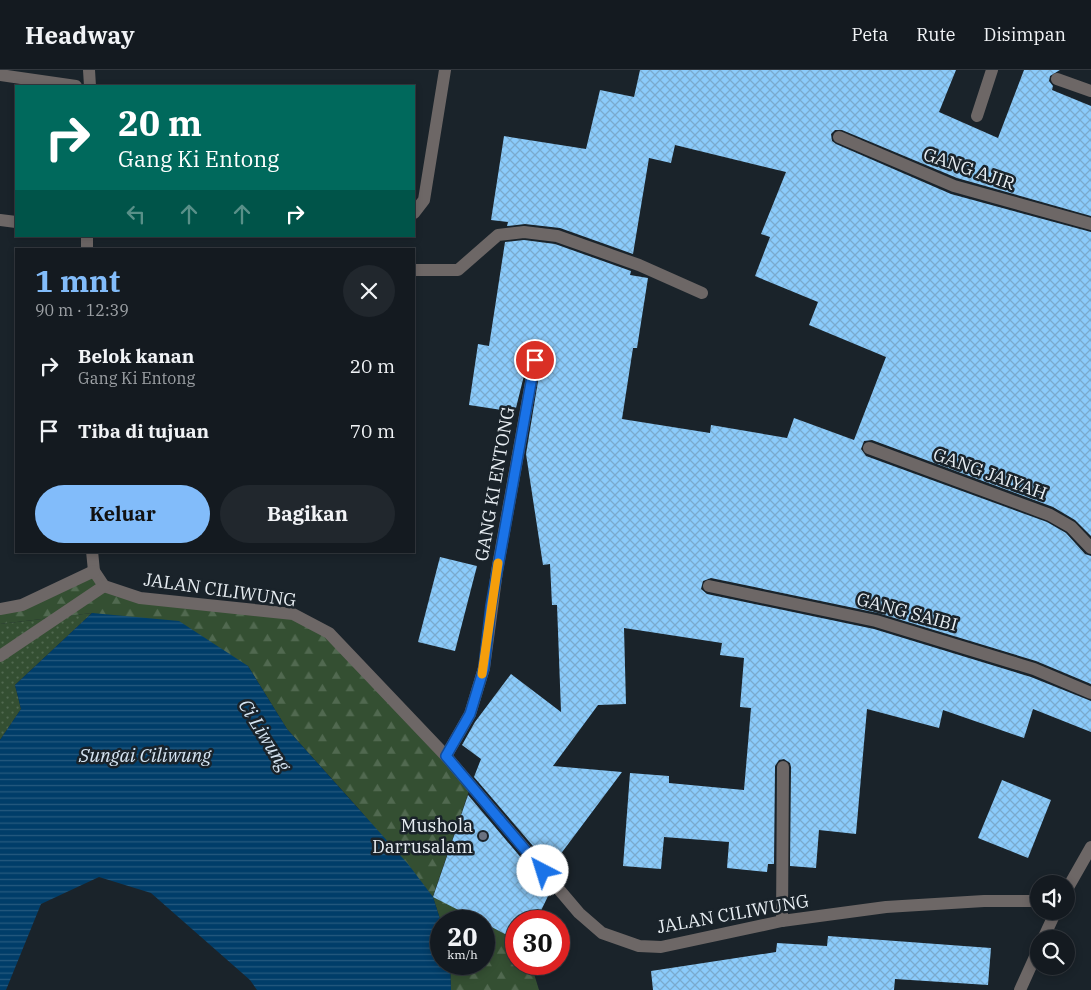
<!DOCTYPE html>
<html lang="id">
<meta charset="utf-8">
<style>
:root{--surface:#141a20;--page:#21272d;--text:#f1f3f6;--muted:#9da1a5;--line:#33383e;--accent:#82bcfa}
body{margin:0;font-family:"IBM Plex Serif",serif;background:var(--page);color:var(--text);height:100vh;display:flex;flex-direction:column;font-size:19px;white-space:nowrap}
*{box-sizing:border-box;margin:0}
p{font-size:16px;color:var(--muted)}
.icon{flex:none;width:28px;height:28px;fill:none;stroke:currentColor;stroke-width:2;stroke-linecap:round;stroke-linejoin:round}
.map{position:relative;flex:1;overflow:hidden}
.side{position:absolute;left:15px;top:178px;width:400px;height:305px;display:flex;flex-direction:column;background:var(--surface);border-radius:0px;box-shadow:0 2px 8px #0003,0 0 0 1px var(--line)}
.side>*{flex:none}
.top-card{position:absolute;left:15px;top:15px;width:400px;height:152px;border-radius:0px;box-shadow:0 2px 8px #0003,0 0 0 1px var(--line);background:#00695c;color:#fff;overflow:hidden}
.controls{position:absolute;left:1030px;top:805px;display:grid;gap:10px}
.controls a{display:grid;place-items:center;width:45px;height:45px;border-radius:50%;background:var(--surface);box-shadow:0 2px 8px #0003,0 0 0 1px var(--line);font-size:25px}
.speed{position:absolute;left:430px;top:840px;display:flex;gap:10px;font-size:25px;font-weight:700;text-align:center}
.speed>*{display:grid;place-content:center;width:65px;height:65px;border-radius:50%;background:var(--surface);box-shadow:0 2px 8px #0003,0 0 0 1px var(--line);line-height:1}
.speed small{font-size:12px;font-weight:400}
.speed .limit{border:8px solid #d22;background:#fff;color:#111}
.pin{position:absolute;display:grid;place-items:center;width:42px;height:42px;color:#fff;margin:-21px;border:2px solid #fff;border-radius:50%;box-shadow:0 1px 5px #0007}
.me{position:absolute;width:55px;margin:-28px;rotate:320deg;stroke-linejoin:round;filter:drop-shadow(0 0 4px #0008)}
.turn{display:flex;align-items:center;gap:18px;height:105px;padding:0 20px;font-size:22px}
.turn .icon{width:65px;height:65px;stroke-width:2.5}
.turn b{display:block;font-size:35px;line-height:42px}
.lanes{display:flex;align-items:center;height:48px;padding:0 20px;background:#0003;justify-content:center;gap:25px;direction:ltr}
.lanes .off{opacity:.35}
.round{display:grid;place-items:center;flex:none;width:52px;height:52px;border-radius:26px;background:var(--page)}
.overview{display:flex;align-items:center;justify-content:space-between;height:85px;padding:0 20px}
h1{font-size:30px;font-weight:700;line-height:38px;color:var(--accent)}
.action{display:flex;gap:10px;margin-top:auto;padding:10px 20px}
.action a{flex:1;height:58px;border-radius:30px;background:var(--accent);color:#111;font-size:20px;font-weight:700;line-height:58px;text-align:center}
.action a+a{background:var(--page);color:var(--text)}
ul{padding:0;list-style:none}
li{display:flex;align-items:center;gap:15px;height:65px;padding:0 20px}
li div{flex:1}
li b{display:block;font-size:19px}
li em{font-style:normal}
header{display:flex;align-items:center;gap:30px;box-sizing:border-box;height:70px;padding:0 25px;background:var(--surface);border-bottom:1px solid var(--line)}
header strong{font-size:24px}
nav{display:flex;gap:28px;margin-inline-start:auto;font-size:18px}
.map>svg:first-child{display:block}
</style>
<header>
<strong>Headway</strong>
<nav><a>Peta</a><a>Rute</a><a>Disimpan</a></nav>
</header>
<div class="map">
<svg width="1091" height="920" viewBox="0 0 1091 920">
<defs>
<pattern id="grass-dots" width="8" height="8" patternUnits="userSpaceOnUse" patternTransform="scale(1.25)"><rect width="8" height="8" fill="#344f32"/><path d="M2 2h.1M6 6h.1" fill="none" stroke="#516950" stroke-width="1.8" stroke-linecap="round"/></pattern>
<pattern id="forest-firs" width="22" height="20" patternUnits="userSpaceOnUse" patternTransform="scale(1.25)"><rect width="22" height="20" fill="#344f32"/><path d="M5 1l3.5 6h-7zM16 11l3.5 6h-7z" fill="#516950"/></pattern>
<pattern id="water-rules" width="6" height="5" patternUnits="userSpaceOnUse" patternTransform="scale(1.25)"><rect width="6" height="5" fill="#003d69"/><path d="M0 2.5h6" fill="none" stroke="#25597f"/></pattern>
<pattern id="building-cross-hatch" width="8" height="8" patternUnits="userSpaceOnUse" patternTransform="scale(1.25)"><rect width="8" height="8" fill="#8bcbfb"/><path d="M0 0l8 8M0 8l8-8" fill="none" stroke="#7aaace"/></pattern>
</defs>
<rect width="100%" height="100%" fill="#1a232a"/>
<!-- grass -->
<polygon fill="url(#grass-dots)" points="92,543 15,615 21,639 0,670 0,554"/>
<!-- forest -->
<g fill="url(#forest-firs)">
<polygon points="94,501 104,516 140,528 293,544 329,563 471,715 433,826 480,851 441,852 433,827 358,738 287,659 248,596 92,543 0,554 0,538"/>
<polygon points="484,853 516,870 516,894 531,894 539,920 451,920 450,894 484,894"/>
</g>
<!-- water -->
<polygon fill="url(#water-rules)" points="92,543 179,551 248,596 287,659 408,794 433,827 441,852 441,894 450,894 451,920 257,920 250,910 151,823 99,807 41,834 6,920 0,920 0,670 21,639 15,615"/>
<!-- building -->
<g fill="url(#building-cross-hatch)">
<polygon points="640,0 956,0 939,42 998,68 1024,0 1060,0 1050,6 1049,11 1053,16 1052,20 1091,36 1091,146 957,108 842,60 835,60 831,64 832,71 836,74 951,124 1091,162 1091,466 1075,450 1053,437 872,370 864,371 861,379 866,386 1047,452 1066,463 1085,484 1091,486 1091,614 1036,591 878,543 711,508 703,511 701,519 707,524 874,559 1031,607 1091,631 1091,662 1033,639 1024,668 943,640 939,658 867,639 856,764 819,760 816,798 790,796 791,697 790,693 784,689 779,690 775,696 774,794 768,794 767,802 727,798 729,772 664,767 661,799 623,796 630,703 669,706 669,713 744,720 751,638 740,637 744,588 720,585 722,573 624,558 626,634 598,635 553,696 622,702 551,797 474,707 481,689 462,675 475,652 511,604 561,642 557,535 552,535 550,494 543,495 526,384 542,287 536,282 529,285 515,342 469,335 478,274 489,276 505,172 524,170 555,174 631,201 630,205 648,208 637,278 633,278 622,349 710,363 711,355 787,368 794,348 854,370 886,287 809,255 818,232 755,206 770,167 761,164 786,102 675,75 671,93 649,88 633,184 560,158 525,154 507,156 508,152 491,150 504,66 586,79 600,20 634,27"/>
<polygon points="440,487 477,496 455,581 418,572"/>
<polygon points="1002,710 1051,730 1028,788 978,768"/>
<polygon points="468,725 550,822 536,851 516,851 516,870 484,853 484,851 480,851 433,827"/>
<polygon points="828,866 991,878 988,915 895,909 894,920 653,920 651,901 776,882 777,873 827,876"/>
</g>
<g fill="none" stroke-linecap="round" stroke-linejoin="round">
<!-- minor -->
<g stroke="#6d6766" stroke-width="12">
<polyline points="89,0 90,16"/>
<polyline points="0,5 76,16"/>
<polyline points="1057,9 1091,21"/>
<polyline points="977,46 992,0"/>
<polyline points="839,67 954,116 1091,154"/>
<polyline points="414,143 424,130 445,0"/>
<polyline points="0,150 16,152"/>
<polyline points="87,166 87,179"/>
<polyline points="414,200 458,200 498,165 524,162 557,166 639,195 702,223"/>
<polyline points="869,378 1050,445 1071,457 1091,478"/>
<polyline points="92,481 94,501 104,516 140,528 293,544 329,563 446,686 579,843 602,863 639,876 661,877 782,851 886,837 984,831 1039,831"/>
<polyline points="709,516 876,551 1034,599 1091,623"/>
<polyline points="0,539 22,535 94,501"/>
<polyline points="0,586 104,516"/>
<polyline points="446,686 470,644 484,598 497,501 535,290"/>
<polyline points="1066,821 1091,777"/>
<polyline points="782,851 783,697"/>
<polyline points="1043,869 1056,841"/>
<polyline points="1020,920 1039,878"/>
</g>
</g>
<g fill="none" stroke-linecap="round" stroke-linejoin="round">
<defs>
<polyline id="route" points="535,290 491,536 484,598 470,644 446,686 543,801"/>
</defs>
<!-- route casing -->
<use href="#route" stroke="#114b97" stroke-width="12"/>
<!-- route -->
<use href="#route" stroke="#1a73e8" stroke-width="9"/>
<!-- slow -->
<polyline stroke="#f59e0b" stroke-width="9" points="482,604 498,493"/>
</g>
<!-- markers -->
<circle fill="#6b7280" stroke="#1a232a" stroke-width="2" cx="483" cy="766" r="5"/>
<g text-anchor="middle" stroke-width="5" stroke-linejoin="round" paint-order="stroke">
<!-- street labels -->
<g font-size="18" fill="#e8eef3" stroke="#1a232a">
<text transform="translate(969 99) rotate(19)" y="6">GANG AJIR</text>
<text transform="translate(990 404) rotate(20)" y="6">GANG JAIYAH</text>
<text transform="translate(495 414) rotate(-80)" y="6">GANG KI ENTONG</text>
<text transform="translate(220 520) rotate(8)" y="6">JALAN CILIWUNG</text>
<text transform="translate(907 542) rotate(15)" y="6">GANG SAIBI</text>
<text transform="translate(733 844) rotate(-10)" y="6">JALAN CILIWUNG</text>
</g>
<!-- poi labels -->
<g font-size="18" fill="#e8eef3" stroke="#1a232a" text-anchor="end">
<text x="473" y="762">Mushola<tspan x="473" dy="21">Darrusalam</tspan></text>
</g>
<!-- water labels -->
<g font-size="19" font-style="italic" fill="#d6e5f3" stroke="#1a232a">
<text transform="translate(265 665) rotate(58)" y="7">Ci Liwung</text>
<text x="145" y="692">Sungai Ciliwung</text>
</g>
</g>
</svg>
<div class="controls">
<a><svg class="icon" aria-label="sound" viewBox="0 0 24 24"><path d="M4 9h4l5-4v14l-5-4H4zM17 9q2 3 0 6"/></svg></a>
<a><svg class="icon" aria-label="search" viewBox="0 0 24 24"><circle cx="10" cy="10" r="6"/><path d="M15 15l6 6"/></svg></a>
</div>
<div class="speed"><div>20<small>km/h</small></div><div class="limit">30</div></div>
<div class="pin" style="left:535px;top:290px;background:#d93025"><svg class="icon" aria-label="arrive" viewBox="0 0 24 24"><path d="M6 21V4h12l-3 4 3 4H6"/></svg></div>
<svg class="me" style="left:543px;top:801px" viewBox="-20 -20 40 40"><circle r="19" fill="#fff"/><path d="M0-13L10 11 0 6-10 11z" fill="#1a73e8"/></svg>
<div class="top-card">
<div class="turn"><svg class="icon" aria-label="right" viewBox="0 0 24 24"><path d="M7 20v-9h11M14 6l5 5-5 5"/></svg><div><b>20 m</b>Gang Ki Entong</div></div>
<div class="lanes"><svg class="icon off" aria-label="left" viewBox="0 0 24 24"><path d="M17 20v-9H6M10 6l-5 5 5 5"/></svg><svg class="icon off" aria-label="ahead" viewBox="0 0 24 24"><path d="M12 20V5M6 11l6-6 6 6"/></svg><svg class="icon off" aria-label="ahead" viewBox="0 0 24 24"><path d="M12 20V5M6 11l6-6 6 6"/></svg><svg class="icon" aria-label="right" viewBox="0 0 24 24"><path d="M7 20v-9h11M14 6l5 5-5 5"/></svg></div>
</div>
<section class="side">
<div class="overview"><div><h1>1 mnt</h1><p>90 m · 12:39</p></div><a class="round"><svg class="icon" aria-label="close" viewBox="0 0 24 24"><path d="M6 6l12 12M18 6L6 18"/></svg></a></div>
<ul>
<li><svg class="icon" aria-label="right" viewBox="0 0 24 24"><path d="M7 20v-9h11M14 6l5 5-5 5"/></svg><div><b>Belok kanan</b><p>Gang Ki Entong</p></div><em>20 m</em></li>
<li><svg class="icon" aria-label="arrive" viewBox="0 0 24 24"><path d="M6 21V4h12l-3 4 3 4H6"/></svg><div><b>Tiba di tujuan</b></div><em>70 m</em></li>
</ul>
<div class="action"><a>Keluar</a><a>Bagikan</a></div>
</section>
</div>
